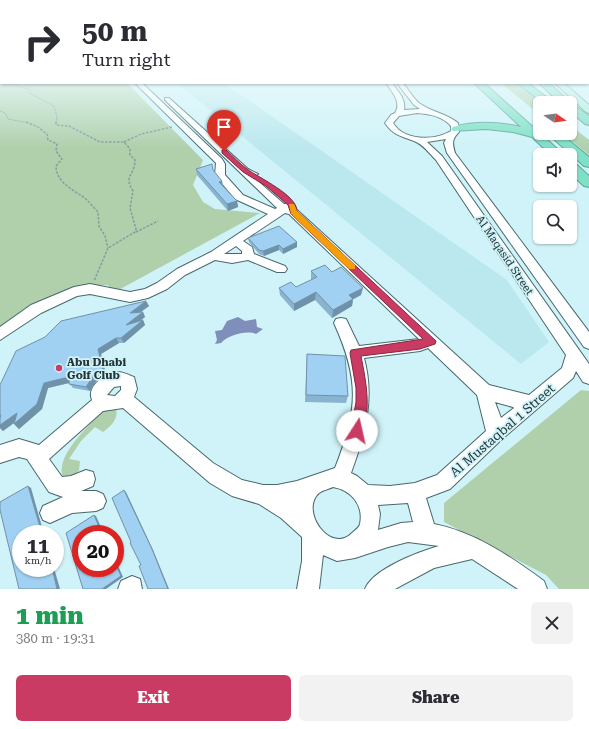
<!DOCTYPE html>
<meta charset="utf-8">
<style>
:root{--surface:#fff;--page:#f2f2f3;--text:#2b2b33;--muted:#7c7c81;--accent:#ca3b64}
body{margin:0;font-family:"Roboto Serif",serif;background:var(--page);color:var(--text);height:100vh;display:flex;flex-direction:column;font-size:15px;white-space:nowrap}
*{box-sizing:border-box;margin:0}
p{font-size:13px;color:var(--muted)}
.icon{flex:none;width:22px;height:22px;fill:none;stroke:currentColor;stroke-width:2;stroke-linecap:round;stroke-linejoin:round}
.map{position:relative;height:589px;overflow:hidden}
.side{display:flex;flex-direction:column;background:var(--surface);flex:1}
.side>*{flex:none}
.top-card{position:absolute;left:0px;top:0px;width:589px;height:84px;box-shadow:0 1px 3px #0004;background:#fff;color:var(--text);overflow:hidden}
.needle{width:26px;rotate:103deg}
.controls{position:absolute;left:533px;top:96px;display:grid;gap:8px}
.controls a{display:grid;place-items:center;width:44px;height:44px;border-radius:6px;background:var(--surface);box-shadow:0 1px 3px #0004;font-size:20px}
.speed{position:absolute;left:12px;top:525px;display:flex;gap:8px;font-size:20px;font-weight:700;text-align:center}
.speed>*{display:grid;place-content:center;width:52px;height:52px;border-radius:50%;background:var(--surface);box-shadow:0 1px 3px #0004;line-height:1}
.speed small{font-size:10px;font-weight:400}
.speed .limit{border:6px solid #d22;background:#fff;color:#111}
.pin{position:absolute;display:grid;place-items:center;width:34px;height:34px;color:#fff;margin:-41px -17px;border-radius:50% 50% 50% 0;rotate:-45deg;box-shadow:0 0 4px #0007}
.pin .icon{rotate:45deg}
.me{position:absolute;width:44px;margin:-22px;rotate:10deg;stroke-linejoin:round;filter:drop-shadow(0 0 3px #0008)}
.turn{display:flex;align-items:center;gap:14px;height:84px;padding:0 16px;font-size:18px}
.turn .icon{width:52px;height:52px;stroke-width:2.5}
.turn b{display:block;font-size:28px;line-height:34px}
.round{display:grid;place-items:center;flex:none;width:42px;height:42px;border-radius:6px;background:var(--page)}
.overview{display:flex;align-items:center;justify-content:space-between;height:68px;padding:0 16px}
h1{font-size:24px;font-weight:800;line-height:30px;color:#1e9e55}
.button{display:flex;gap:8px;margin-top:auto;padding:8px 16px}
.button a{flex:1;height:46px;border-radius:6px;background:var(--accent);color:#fff;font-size:16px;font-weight:800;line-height:46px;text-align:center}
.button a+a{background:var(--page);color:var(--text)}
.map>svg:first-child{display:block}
</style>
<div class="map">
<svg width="589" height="589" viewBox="0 0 589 589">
<rect width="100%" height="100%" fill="#cff3f8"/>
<!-- built -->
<polygon fill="#bbe8ee" points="177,83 224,83 260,108 507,280 549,342 521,364"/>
<!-- green -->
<g fill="#b0d0ac">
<polygon points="0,66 1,83 127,83 203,160 193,185 203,202 215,209 260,213 113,293 108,285 86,286 0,330"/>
<polygon points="501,83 515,83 541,103 540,115"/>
<polygon points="570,125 589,140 589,155 562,133 570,133"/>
<polygon points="581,390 589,391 589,589 559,589 546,575 444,522 444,503"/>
<path d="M116,408C119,419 111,426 103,432L95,427L81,441L69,459L80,461L79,471C73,475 68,480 62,475C58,453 86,430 99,414L104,409Z"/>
</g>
<!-- water -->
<path fill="#808ebb" d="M238,317L245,321L256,319L257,327L263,329L256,334C247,330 228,335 221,343L215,344L217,340L215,331L222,330L227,321Z"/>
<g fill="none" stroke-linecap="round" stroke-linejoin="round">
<defs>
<g id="minor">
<path d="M135,83H142L222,159L225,164V175L243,195L275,209L277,208L165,100V98H169L248,169L258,174L253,177L284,204L293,203L294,205L291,208L297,210L489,385L529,395L562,368L566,355L436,160C429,153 423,144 414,141C401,136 393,135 385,123L391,115L395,113C402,102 392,92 386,83H392C398,91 406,99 404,110L420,109L414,105L397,83H403C408,89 413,98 419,103C431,112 446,113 458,123L459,132C452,139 452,143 455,153L589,332V349L584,347L447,153L444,143L446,139L427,142L442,156L589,364V384L583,382L576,371L573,378L501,440L450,489L426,498L434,524C475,532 511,557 544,581L547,589H518L472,559L434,568L395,589H365C373,569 418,552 439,546L408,542L388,547L355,558L337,561L323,555L319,589H297L302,561V537L281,518L259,504L232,496L210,483L123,408L103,411L49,459L62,477L71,476L86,470L93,472L95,479L93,486L81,491H96L103,494L106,501L103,508L96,511L72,513L50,523L43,520L40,513L43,506L63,497L49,492L27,459L19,457L0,463V445L19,439L39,445L92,400C86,386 106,373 118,372C123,372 129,375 134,377L137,389L134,397L213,463L242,480L263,485H277L297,481L335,468C358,410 360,380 334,323L336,319L341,318L346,319L359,346L419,339L289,214L285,213L243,241L252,247L254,254L285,266L287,269L285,272H277L248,260L232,263L215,260L185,275L167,289L148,298L130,302L90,294L77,296L41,313L0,340V327L31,305L74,287L90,284L130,292L145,289L157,283L177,269L211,252L268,214L235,199L215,175L216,163ZM417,113C430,114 442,116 451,126V131C434,141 404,141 393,123L399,116ZM236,246L242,251V254H224ZM428,348L477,395L486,431L437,475L415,483L390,486L368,485L357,476L351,473C365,435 375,398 364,358L420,351ZM121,386V390L115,396L107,395L114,387ZM495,402L513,407L514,408L501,418ZM333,487C351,490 364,505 360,524C359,528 355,530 352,533C331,555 299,511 319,493C323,490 329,489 333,487ZM408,503L413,522L401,523L378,530L380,514L378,505Z"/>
<polygon points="132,576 140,579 142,589 118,589 121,581"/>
</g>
<polygon id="major" points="555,83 564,83 589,105 589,113 586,112"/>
<g id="highway">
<path d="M474,83H484L564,155H551L532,137L513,132L486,129L453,131L451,129L453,127C475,121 499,122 521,127Z"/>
<polygon points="517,83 528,83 554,103 543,103"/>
<polygon points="539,83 549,83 571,103 589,116 589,125 585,124 570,111 570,103 560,103"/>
<polygon points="547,133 560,133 589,157 589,167 584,166"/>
<polygon points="570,162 575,163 589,176 589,187 584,186 570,173"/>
</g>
</defs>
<!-- minor casing -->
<use href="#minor" stroke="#48686c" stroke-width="2"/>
<!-- major casing -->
<use href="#major" stroke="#5fa494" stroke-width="2"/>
<!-- highway casing -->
<use href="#highway" stroke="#5fa494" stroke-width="2"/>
<!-- path-far1 -->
<g stroke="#829ca0" stroke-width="1" stroke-dasharray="2 1" stroke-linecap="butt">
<polyline points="10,83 31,90 29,93 54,106 57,117 56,123"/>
<polyline points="0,111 5,113 8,119 29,123"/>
</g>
<!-- path -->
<g stroke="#829ca0" stroke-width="1.5" stroke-dasharray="2.5 1.5" stroke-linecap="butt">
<path d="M26,122L38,127L47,134L48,140L57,144L56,151L62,159L56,166C56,181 71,189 82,196C88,200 93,207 98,212L99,226L105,236L108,248"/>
<path d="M56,122V125L69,126L100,142H124L130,149V155L135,160C135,176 123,175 133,191L130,208L136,229L135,232L108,248L94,281"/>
<polyline points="124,142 141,134 172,127"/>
<polyline points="136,232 158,221"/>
</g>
<!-- minor -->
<use href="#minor" fill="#fff" fill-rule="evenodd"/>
<!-- major -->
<use href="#major" fill="#b2ecdd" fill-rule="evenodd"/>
<!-- highway -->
<use href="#highway" fill="#7ee0c6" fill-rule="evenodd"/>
</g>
<!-- wall -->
<g fill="#8ab3d0">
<polygon points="196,169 222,181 223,187 237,201 238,207 228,211 197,175"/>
<polygon points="248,238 297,242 297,247 283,254 279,250 264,256 259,254 249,242"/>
<polygon points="311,271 332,272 361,295 353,299 352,306 332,318 315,300 294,311 280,295 279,288 296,287 312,280 311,279"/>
<polygon points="146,301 149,306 141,312 143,312 145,317 140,321 143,320 145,325 124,343 119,343 101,354 106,374 97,380 90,391 73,388 69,383 48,388 42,409 19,429 14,423 3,431 0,428"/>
<polygon points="307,354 348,396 346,403 305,402"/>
</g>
<!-- shaded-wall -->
<g fill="#7092a9">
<polygon points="222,181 223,187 219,182"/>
<polygon points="237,201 238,207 228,211 227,204"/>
<polygon points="297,242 297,247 283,254 283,249"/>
<polygon points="279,245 279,250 264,256 263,251"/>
<polygon points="363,288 361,295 348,302 349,295"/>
<polygon points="316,292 315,300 294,311 294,304"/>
<polygon points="353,299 352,306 332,318 333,310"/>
<polygon points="146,301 149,306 132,318 130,313"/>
<polygon points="143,312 145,317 128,330 126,325"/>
<polygon points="143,320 145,325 124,343 121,338"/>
<polygon points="116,338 119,343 101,354 106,374 97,380 90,391 86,387 98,349"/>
<polygon points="69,377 73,382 48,388 42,409 19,429 14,424 44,383"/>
<polygon points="17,413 22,417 3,431 0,428 0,425"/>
<polygon points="28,486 31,488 44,534 42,534"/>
<polygon points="124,490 126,492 153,550 169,589 168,589"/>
<polygon points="94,515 96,516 104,534 102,534"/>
<polygon points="115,559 123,577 106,589 102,589 115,563"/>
<polygon points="52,568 54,568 60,589 57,589"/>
</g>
<!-- building -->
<g fill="#a0d0f2" stroke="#7092a9">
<polygon points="212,164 213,170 222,181 219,182 237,201 227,204 196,169"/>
<polygon points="279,226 297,242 283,249 279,245 263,251 259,250 248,238"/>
<polygon points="325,265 332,272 341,267 363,288 349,295 353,299 333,310 316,292 294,304 279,288 291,282 296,287 317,277 311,271"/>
<polygon points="146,301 130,313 143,312 126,325 143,320 121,338 116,338 98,349 103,370 94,375 86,387 69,384 69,377 44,383 37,404 14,424 17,413 0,425 0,418 1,415 0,415 0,385 16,351 45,337 61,321"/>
<polygon points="307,354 345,356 348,396 306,395"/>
<polygon points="28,486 42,534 21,534 21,568 52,568 57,589 19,589 0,510 0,502"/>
<polygon points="124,490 152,549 168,589 148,589 139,566 141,565 130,543 131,542 112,498"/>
<polygon points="94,515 102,534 81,534 81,568 115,568 115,563 121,576 102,589 83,589 66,533"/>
</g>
<!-- sky -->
<linearGradient id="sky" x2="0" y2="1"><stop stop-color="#7ea5d6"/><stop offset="0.45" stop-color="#e9fafc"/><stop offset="1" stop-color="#e9fafc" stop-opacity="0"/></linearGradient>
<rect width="589" height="148" fill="url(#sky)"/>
<!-- route -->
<path fill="#ca3b64" stroke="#832641" d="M222,150H226C233,156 240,164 247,169C259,178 297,195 297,211L436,341L435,344L420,349L361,356C366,382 372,410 361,435L357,437L353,435L351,431L356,402V388L350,353L351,350L423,339L291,214L288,205L266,186L243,172L222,153Z"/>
<!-- slow -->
<polygon fill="#f59e0b" points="289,204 294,204 297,211 355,265 355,269 349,269 291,214"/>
<!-- markers -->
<circle fill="#ca3b64" stroke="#cff3f8" stroke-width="1.5" cx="59" cy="368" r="4"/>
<g text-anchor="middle" stroke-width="3.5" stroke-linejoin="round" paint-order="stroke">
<!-- street labels -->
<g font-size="11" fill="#263436" stroke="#cff3f8">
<text transform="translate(505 255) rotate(56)" y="4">Al Maqasid Street</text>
</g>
<!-- poi labels -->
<g font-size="11" font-weight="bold" fill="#263436" stroke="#cff3f8" text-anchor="start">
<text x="67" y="366">Abu Dhabi<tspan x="67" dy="13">Golf Club</tspan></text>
</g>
<!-- near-street labels -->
<g font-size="13" fill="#263436" stroke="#cff3f8">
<text transform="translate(502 430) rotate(-41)" y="5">Al Mustaqbal 1 Street</text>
</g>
</g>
</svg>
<div class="controls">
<a><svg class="needle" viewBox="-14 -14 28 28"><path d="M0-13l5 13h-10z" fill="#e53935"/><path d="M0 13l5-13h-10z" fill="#7c7c81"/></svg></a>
<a><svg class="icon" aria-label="sound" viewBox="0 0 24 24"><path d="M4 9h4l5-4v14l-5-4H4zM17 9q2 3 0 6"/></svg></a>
<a><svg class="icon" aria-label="search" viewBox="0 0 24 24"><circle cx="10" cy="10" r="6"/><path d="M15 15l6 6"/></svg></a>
</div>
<div class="speed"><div>11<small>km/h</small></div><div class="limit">20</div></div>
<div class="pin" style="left:224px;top:151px;background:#d93025"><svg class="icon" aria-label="arrive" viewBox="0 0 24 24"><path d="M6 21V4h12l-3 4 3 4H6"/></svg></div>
<svg class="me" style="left:357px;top:431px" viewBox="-20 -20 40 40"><circle r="19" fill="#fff"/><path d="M0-13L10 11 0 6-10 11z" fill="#ca3b64"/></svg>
<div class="top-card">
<div class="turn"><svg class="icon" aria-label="right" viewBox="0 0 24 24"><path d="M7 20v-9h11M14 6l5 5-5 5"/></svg><div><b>50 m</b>Turn right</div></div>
</div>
</div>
<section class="side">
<div class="overview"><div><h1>1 min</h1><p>380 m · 19:31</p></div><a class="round"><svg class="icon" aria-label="close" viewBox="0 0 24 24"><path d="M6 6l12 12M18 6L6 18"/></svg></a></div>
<div class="button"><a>Exit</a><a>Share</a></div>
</section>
